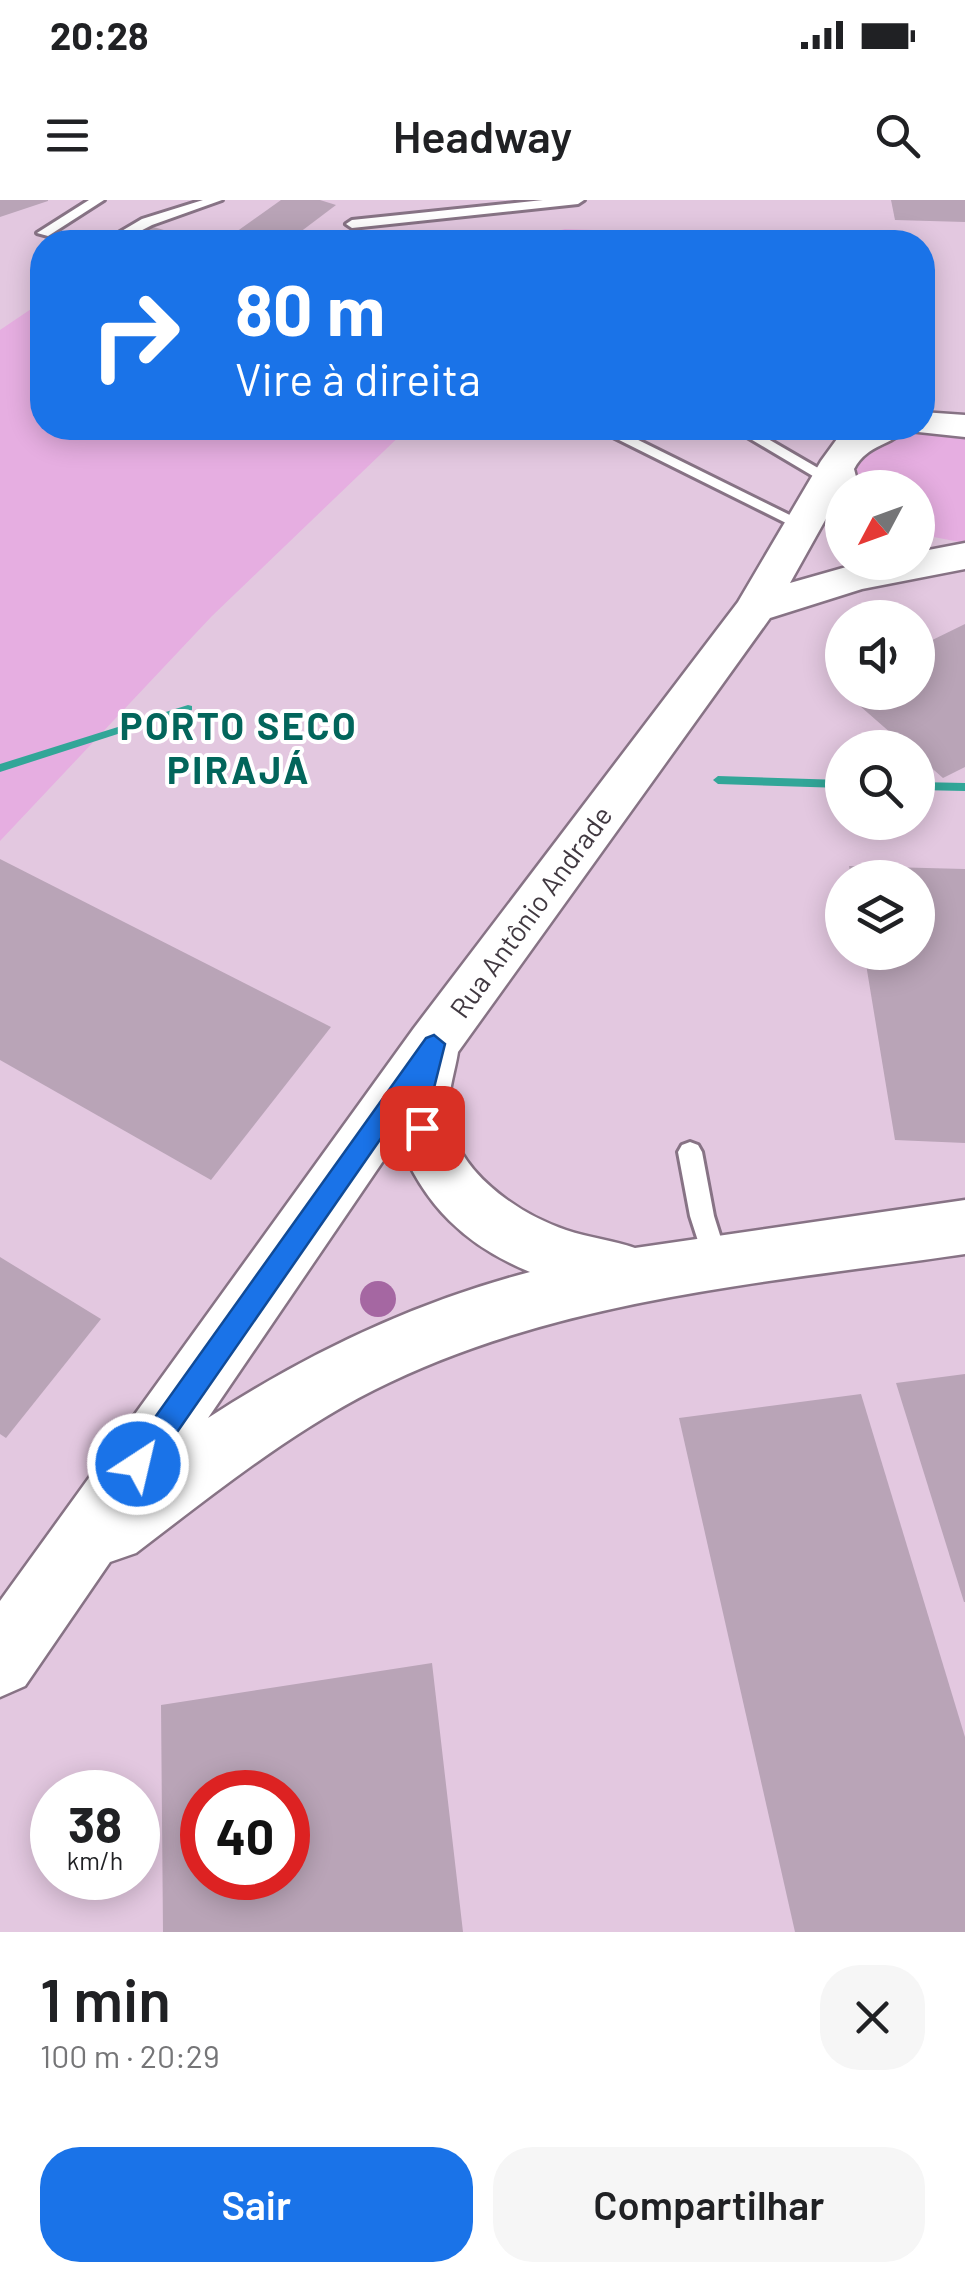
<!DOCTYPE html>
<html lang="pt">
<meta charset="utf-8">
<style>
:root{--surface:#fff;--page:#f6f6f6;--text:#202124;--muted:#757577;--accent:#1a73e8}
body{margin:0;font-family:Barlow,sans-serif;background:var(--page);color:var(--text);height:100vh;display:flex;flex-direction:column;font-size:38px;white-space:nowrap}
*{box-sizing:border-box;margin:0}
p{font-size:32px;color:var(--muted)}
.icon{flex:none;width:55px;height:55px;fill:none;stroke:currentColor;stroke-width:2;stroke-linecap:round;stroke-linejoin:round}
.map{position:relative;height:1732px;overflow:hidden}
.side{display:flex;flex-direction:column;background:var(--surface);flex:1}
.side>*{flex:none}
.guide{position:absolute;left:30px;top:30px;width:905px;height:210px;border-radius:40px;box-shadow:0 5px 25px #0003;background:#1a73e8;color:#fff;overflow:hidden}
.needle{width:65px;rotate:229deg}
.tools{position:absolute;left:825px;top:270px;display:grid;gap:20px}
.tools a{display:grid;place-items:center;width:110px;height:110px;border-radius:50%;background:var(--surface);box-shadow:0 5px 25px #0003;font-size:50px}
.speed{position:absolute;left:30px;top:1570px;display:flex;gap:20px;font-size:50px;font-weight:700;text-align:center}
.speed>*{display:grid;place-content:center;width:130px;height:130px;border-radius:50%;background:var(--surface);box-shadow:0 5px 25px #0003;line-height:1}
.speed small{font-size:25px;font-weight:400}
.speed .limit{border:15px solid #d22;background:#fff;color:#111}
.pin{position:absolute;display:grid;place-items:center;width:85px;height:85px;color:#fff;margin:-42px;border-radius:20px;box-shadow:0 5px 15px #0006}
.me{position:absolute;width:110px;margin:-55px;rotate:35deg;stroke-linejoin:round;filter:drop-shadow(0 0 8px #0008)}
.turn{display:flex;align-items:center;gap:35px;height:210px;padding:0 40px;font-size:45px}
.turn .icon{width:130px;height:130px;stroke-width:2.5}
.turn b{display:block;font-size:70px;line-height:85px}
.round{display:grid;place-items:center;flex:none;width:105px;height:105px;border-radius:40px;background:var(--page)}
.overview{display:flex;align-items:center;justify-content:space-between;height:170px;padding:0 40px}
h1{font-size:60px;font-weight:600;line-height:75px}
.button{display:flex;gap:20px;margin-top:auto;padding:20px 40px}
.button a{flex:1;height:115px;border-radius:40px;background:var(--accent);color:#fff;font-size:40px;font-weight:600;line-height:115px;text-align:center}
.button a+a{background:var(--page);color:var(--text)}
.status{display:flex;justify-content:space-between;align-items:center;height:70px;padding:0 50px;background:var(--surface);direction:ltr}
.status svg{height:28px;fill:currentColor}
header{display:flex;justify-content:space-between;align-items:center;height:130px;padding:0 40px;background:var(--surface);font-size:45px;font-weight:600}
.map>svg:first-child{display:block}
</style>
<div class="status"><b>20:28</b><svg viewBox="0 0 49 12"><path d="M0 12V9h3v3zM5 12V6h3v6zM10 12V3h3v9zM15 12V0h3v12zM26 1h20v11H26zM47 4h2v5h-2z"/></svg></div>
<header><svg class="icon" aria-label="menu" viewBox="0 0 24 24"><path d="M4 6h16M4 12h16M4 18h16"/></svg>Headway<svg class="icon" aria-label="search" viewBox="0 0 24 24"><circle cx="10" cy="10" r="6"/><path d="M15 15l6 6"/></svg></header>
<div class="map">
<svg width="965" height="1732" viewBox="0 0 965 1732">
<rect width="100%" height="100%" fill="#eed7eb"/>
<!-- built -->
<path fill="#e3c8e0" fill-rule="evenodd" d="M0,0H965V1732H0ZM42,42H922V228H42ZM842,288H918V362H842ZM842,418H918V492H842ZM842,548H918V622H842ZM842,678H918V752H842ZM52,1592H138V1678H52ZM202,1592H288V1678H202Z"/>
<!-- green -->
<g fill="#e6aee1">
<polygon points="565,29 822,38 812,42 516,42"/>
<polygon points="37,105 42,106 42,228 408,228 212,416 0,641 0,130"/>
<path d="M931,232L965,236V343L918,334V288L856,287C845,242 898,235 931,232Z"/>
</g>
<g fill="none" stroke-linecap="round" stroke-linejoin="round">
<!-- stream -->
<g fill="#32a698" fill-rule="evenodd">
<polygon points="188,505 192,506 192,510 0,572 0,564"/>
<polygon points="718,576 842,580 842,588 718,584 713,580"/>
<polygon points="918,582 965,583 965,591 918,590"/>
</g>
</g>
<!-- building -->
<g fill="#b9a4b7" fill-rule="evenodd">
<polygon points="0,0 48,0 48,1 0,17"/>
<polygon points="281,0 320,0 336,5 287,42 222,42"/>
<polygon points="891,0 965,0 965,22 895,20"/>
<polygon points="150,26 202,41 202,42 127,42"/>
<polygon points="965,424 965,567 943,578 918,556 918,548 908,548 844,492 918,492 918,447"/>
<polygon points="0,659 331,827 211,980 0,860"/>
<polygon points="849,666 965,669 965,943 895,940 864,752 918,752 918,678 851,678"/>
<polygon points="0,1057 101,1119 6,1238 0,1234"/>
<polygon points="965,1174 965,1402 964,1402 896,1183"/>
<polygon points="861,1194 965,1537 965,1732 795,1732 679,1218"/>
<path d="M432,1463L463,1732H163L161,1505ZM202,1592H288V1678H202Z"/>
</g>
<g fill="none" stroke-linecap="round" stroke-linejoin="round">
<defs>
<g id="service">
<polygon points="89,0 104,0 48,36 37,33"/>
<polygon points="203,0 222,0 152,25 119,42 103,42 142,19"/>
<polygon points="543,0 584,0 578,4 352,28 346,24 352,20"/>
<polygon points="595,228 614,228 812,326 798,329"/>
<polygon points="732,228 749,228 837,279 823,282"/>
<polygon points="690,942 698,945 702,952 714,1016 729,1064 726,1072 717,1075 708,1072 690,1016 678,952 682,945"/>
</g>
<g id="tertiary">
<polygon points="922,212 965,215 965,237 909,231 907,228 922,228"/>
<path d="M854,228H906C893,246 868,243 854,269L859,288H842V309L833,306L790,383L864,362H918V352L965,343V369L862,389L770,418L458,852C455,872 447,893 449,914C453,970 518,1014 566,1030C589,1038 613,1040 635,1048L965,1000V1054C767,1083 556,1098 374,1190C289,1233 212,1295 136,1353L110,1362L25,1486L0,1497V1401L414,828L738,402L821,261L837,239ZM398,939C423,1005 466,1046 530,1072C415,1102 308,1153 208,1218Z"/>
</g>
</defs>
<!-- service casing -->
<use href="#service" stroke="#877385" stroke-width="6"/>
<!-- tertiary casing -->
<use href="#tertiary" stroke="#877385" stroke-width="5"/>
<!-- service -->
<use href="#service" fill="#fff" fill-rule="evenodd"/>
<!-- tertiary -->
<use href="#tertiary" fill="#fff" fill-rule="evenodd"/>
</g>
<!-- trees -->
<circle fill="#a567a2" cx="378" cy="1099" r="18"/>
<!-- route -->
<polygon fill="#1a73e8" stroke="#114b97" stroke-width="2.5" points="434,835 445,844 434,888 430,935 413,935 411,895 148,1274 138,1278 128,1274 124,1264 128,1255 426,838"/>
<g text-anchor="middle" stroke-width="8" stroke-linejoin="round" paint-order="stroke">
<!-- street labels -->
<g font-size="28" fill="#413941" stroke="#fff">
<text transform="translate(531 712) rotate(-54)" y="10">Rua Antônio Andrade</text>
</g>
<!-- district labels -->
<g font-size="38" font-weight="bold" letter-spacing="2.5" fill="#02655b" stroke="#fff">
<text x="239" y="540">PORTO SECO<tspan x="239" dy="44">PIRAJÁ</tspan></text>
</g>
</g>
</svg>
<div class="tools">
<a><svg class="needle" viewBox="-14 -14 28 28"><path d="M0-13l5 13h-10z" fill="#e53935"/><path d="M0 13l5-13h-10z" fill="#757577"/></svg></a>
<a><svg class="icon" aria-label="sound" viewBox="0 0 24 24"><path d="M4 9h4l5-4v14l-5-4H4zM17 9q2 3 0 6"/></svg></a>
<a><svg class="icon" aria-label="search" viewBox="0 0 24 24"><circle cx="10" cy="10" r="6"/><path d="M15 15l6 6"/></svg></a>
<a><svg class="icon" aria-label="layers" viewBox="0 0 24 24"><path d="M12 4l9 5-9 5-9-5zM3 14l9 5 9-5"/></svg></a>
</div>
<div class="speed"><div>38<small>km/h</small></div><div class="limit">40</div></div>
<div class="pin" style="left:422px;top:928px;background:#d93025"><svg class="icon" aria-label="arrive" viewBox="0 0 24 24"><path d="M6 21V4h12l-3 4 3 4H6"/></svg></div>
<svg class="me" style="left:138px;top:1264px" viewBox="-20 -20 40 40"><circle r="17" fill="#1a73e8" stroke="#fff" stroke-width="3"/><path d="M0-11L8 9 0 5-8 9z" fill="#fff"/></svg>
<div class="guide">
<div class="turn"><svg class="icon" aria-label="right" viewBox="0 0 24 24"><path d="M7 20v-9h11M14 6l5 5-5 5"/></svg><div><b>80 m</b>Vire à direita</div></div>
</div>
</div>
<section class="side">
<div class="overview"><div><h1>1 min</h1><p>100 m · 20:29</p></div><a class="round"><svg class="icon" aria-label="close" viewBox="0 0 24 24"><path d="M6 6l12 12M18 6L6 18"/></svg></a></div>
<div class="button"><a>Sair</a><a>Compartilhar</a></div>
</section>
